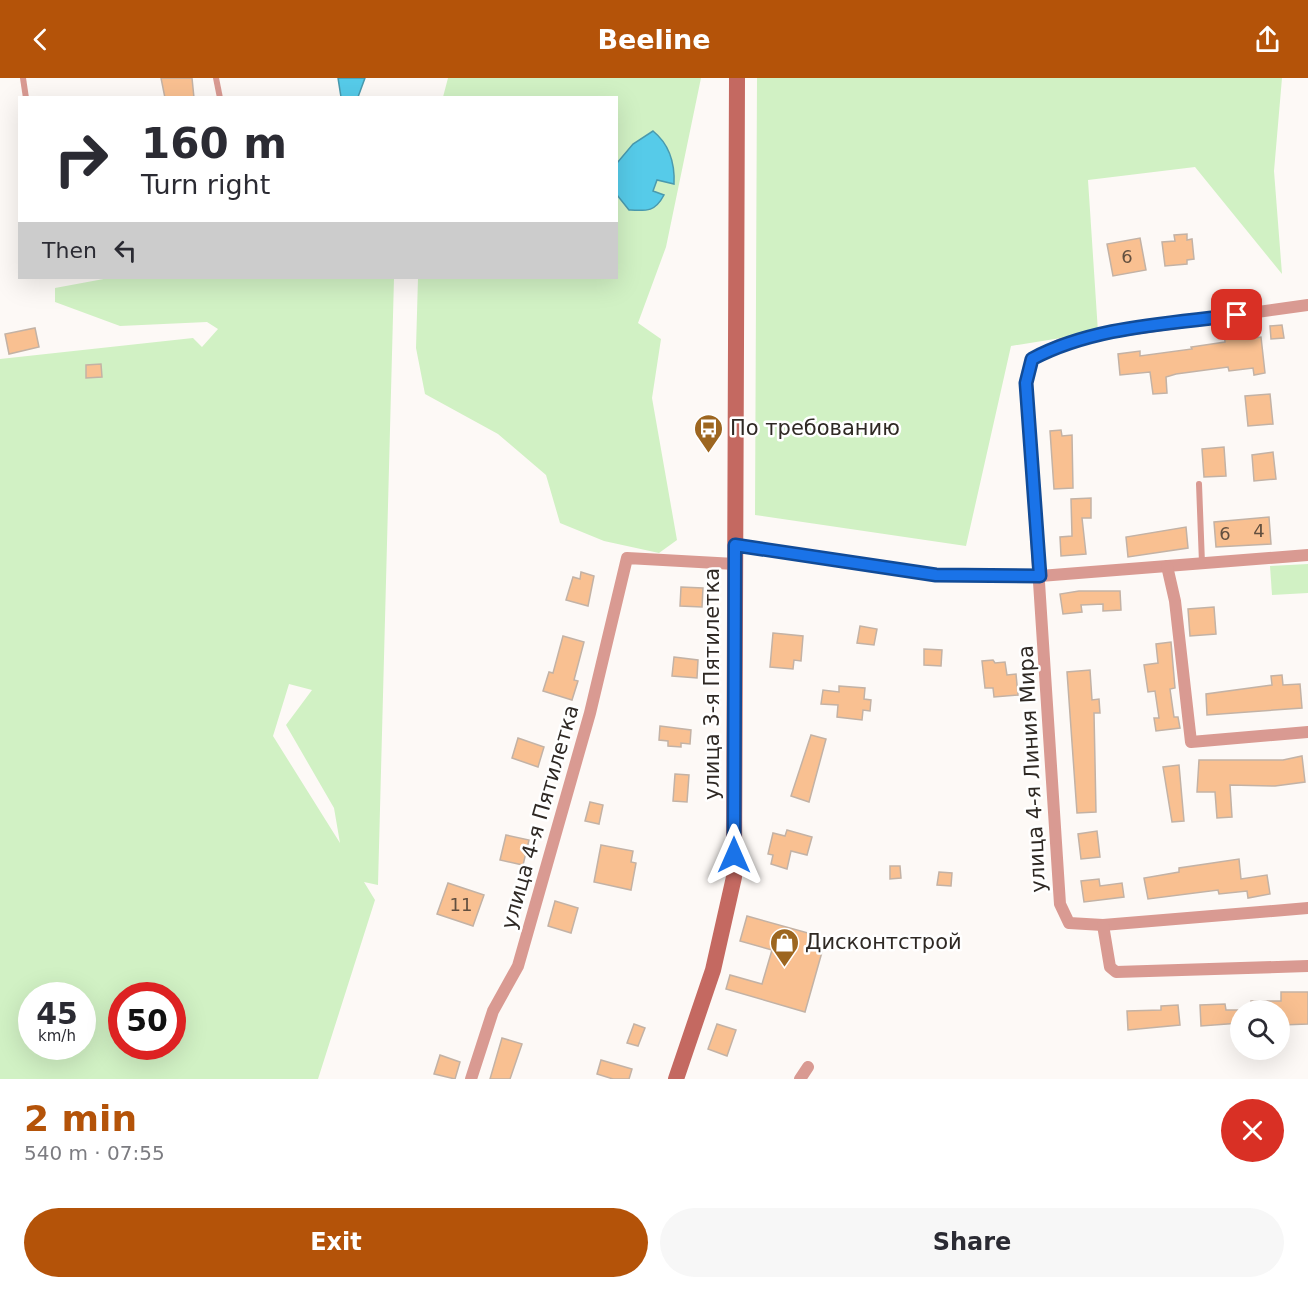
<!DOCTYPE html>
<meta charset="utf-8">
<style>
:root{--surface:#fff;--page:#f7f7f7;--text:#2b2b33;--muted:#7c7c81;--accent:#b45309}
body{margin:0;font-family:"DejaVu Sans",sans-serif;background:var(--page);color:var(--text);height:100vh;display:flex;flex-direction:column;font-size:22px;white-space:nowrap}
*{box-sizing:border-box;margin:0}
p{font-size:20px;color:var(--muted)}
.icon{flex:none;width:33px;height:33px;fill:none;stroke:currentColor;stroke-width:2;stroke-linecap:round;stroke-linejoin:round}
.map{position:relative;height:1001px;overflow:hidden}
.panel{display:flex;flex-direction:column;background:var(--surface);flex:1}
.panel>*{flex:none}
.hud{position:absolute;left:18px;top:18px;width:600px;height:183px;border-radius:0px;box-shadow:0 6px 24px #0002;background:#fff;color:var(--text);overflow:hidden}
.buttons{position:absolute;left:1230px;top:922px;display:grid;gap:12px}
.buttons a{display:grid;place-items:center;width:60px;height:60px;border-radius:50%;background:var(--surface);box-shadow:0 6px 24px #0002;font-size:30px}
.speed{position:absolute;left:18px;top:904px;display:flex;gap:12px;font-size:30px;font-weight:700;text-align:center}
.speed>*{display:grid;place-content:center;width:78px;height:78px;border-radius:50%;background:var(--surface);box-shadow:0 6px 24px #0002;line-height:1}
.speed small{font-size:15px;font-weight:400}
.speed .limit{border:9px solid #d22;background:#fff;color:#111}
.pin{position:absolute;display:grid;place-items:center;width:51px;height:51px;color:#fff;margin:-26px;border-radius:12px;box-shadow:0 3px 9px #0006}
.me{position:absolute;width:66px;margin:-33px;rotate:0deg;stroke-linejoin:round;filter:drop-shadow(0 0 4px #0008)}
.turn{display:flex;align-items:center;gap:21px;height:126px;padding:0 24px;font-size:27px}
.turn .icon{width:78px;height:78px;stroke-width:2.5}
.turn b{display:block;font-size:42px;line-height:51px}
.then{display:flex;align-items:center;height:57px;padding:0 24px;background:#0003;gap:12px;font-size:22px}
.round{display:grid;place-items:center;flex:none;width:63px;height:63px;border-radius:32px;background:var(--page)}
.summary{display:flex;align-items:center;justify-content:space-between;height:102px;padding:0 24px}
h1{font-size:36px;font-weight:700;line-height:45px;color:var(--accent)}
.primary-button{display:flex;gap:12px;margin-top:auto;padding:12px 24px}
.primary-button a{flex:1;height:69px;border-radius:36px;background:var(--accent);color:#fff;font-size:24px;font-weight:700;line-height:69px;text-align:center}
.primary-button a+a{background:var(--page);color:var(--text)}
header{display:flex;justify-content:space-between;align-items:center;height:78px;padding:0 24px;background:var(--accent);color:#fff;font-size:27px;font-weight:700}
.map>svg:first-child{display:block}
</style>
<header><svg class="icon" aria-label="back" viewBox="0 0 24 24"><path d="M15 5l-7 7 7 7"/></svg>Beeline<svg class="icon" aria-label="share" viewBox="0 0 24 24"><path d="M12 15V3M7 8l5-5 5 5M5 13v7h14v-7"/></svg></header>
<div class="map">
<svg width="1308" height="1001" viewBox="0 0 1308 1001">
<rect width="100%" height="100%" fill="#fdf9f6"/>
<!-- green -->
<g fill="#d1f1c4" fill-rule="evenodd">
<polygon points="448,0 701,0 666,169 638,245 661,261 652,320 677,462 659,475 604,463 560,445 546,397 498,356 425,316 416,270 418,200 616,200 616,20 443,19"/>
<polygon points="757,0 1282,0 1274,93 1282,196 1195,89 1088,102 1098,254 1011,268 966,468 755,437"/>
<path d="M109,200H394L378,807L364,804L375,822L318,1001H0V281L193,260L202,269L218,251L207,244L120,248L55,224V210ZM289,606L312,612L286,647L334,730L340,765L273,658ZM32,918H82V969H32ZM122,918H172V969H122Z"/>
<polygon points="1308,486 1308,515 1272,517 1270,488"/>
</g>
<!-- water -->
<g fill="#56cbe9" stroke="#4a9aae" stroke-width="1.5">
<polygon points="338,0 365,0 358,19 341,19"/>
<path d="M653,53C669,66 675,85 674,106L657,102L653,113L664,117C655,134 647,133 629,132L617,117V85L633,66Z"/>
</g>
<!-- building -->
<g fill="#f9c091" stroke="#c3b2a5" stroke-width="1.5">
<polygon points="161,0 192,0 194,20 165,20"/>
<polygon points="1187,156 1187,162 1192,161 1194,181 1187,182 1187,186 1165,188 1162,164 1175,163 1174,157"/>
<polygon points="1140,160 1146,192 1113,198 1107,166"/>
<polygon points="1282,247 1284,260 1271,261 1270,248"/>
<polygon points="1245,249 1247,261 1261,259 1265,295 1254,297 1253,290 1229,293 1228,289 1176,296 1166,299 1167,315 1153,316 1150,294 1120,297 1118,276 1140,273 1140,278 1192,271 1191,269 1225,264 1224,251"/>
<polygon points="35,250 39,269 9,276 5,256"/>
<polygon points="101,286 102,299 86,300 86,287"/>
<polygon points="1270,316 1273,346 1248,348 1245,318"/>
<polygon points="1061,352 1062,358 1072,357 1073,410 1054,411 1050,353"/>
<polygon points="1224,369 1226,398 1204,399 1202,371"/>
<polygon points="1273,374 1276,401 1254,403 1252,377"/>
<polygon points="1091,420 1091,440 1082,440 1086,476 1061,478 1060,459 1072,458 1071,421"/>
<polygon points="1269,439 1271,466 1216,469 1214,444"/>
<polygon points="1186,449 1188,470 1128,479 1126,459"/>
<polygon points="581,494 594,498 588,528 566,522 573,499 580,501"/>
<polygon points="681,509 703,510 702,529 680,528"/>
<polygon points="1079,513 1120,513 1121,532 1103,533 1103,526 1081,527 1082,534 1063,536 1060,516"/>
<polygon points="1214,529 1216,556 1190,558 1188,531"/>
<polygon points="860,548 877,551 874,567 857,565"/>
<polygon points="773,555 803,558 801,583 794,582 793,591 770,589"/>
<polygon points="563,558 584,564 574,602 578,603 572,622 543,613 549,594 553,595"/>
<polygon points="1171,564 1175,610 1170,611 1174,639 1178,639 1180,650 1156,653 1154,640 1159,640 1155,613 1148,614 1144,587 1158,585 1156,566"/>
<polygon points="924,571 942,572 941,588 924,587"/>
<polygon points="674,579 698,582 697,600 672,598"/>
<polygon points="993,582 995,585 1005,584 1007,597 1016,596 1018,617 994,619 993,610 985,610 982,583"/>
<polygon points="1090,592 1092,622 1099,621 1100,635 1094,635 1096,734 1077,735 1067,594"/>
<polygon points="1282,597 1283,607 1300,606 1302,630 1207,637 1206,616 1272,607 1271,598"/>
<polygon points="839,608 865,610 864,621 871,622 870,633 863,632 862,642 837,639 838,627 821,626 823,612 839,614"/>
<polygon points="660,648 691,652 690,666 681,665 681,669 668,668 668,663 659,662"/>
<polygon points="811,657 826,661 809,724 791,718"/>
<polygon points="518,660 544,669 538,689 512,680"/>
<polygon points="1302,678 1305,704 1275,708 1230,707 1232,739 1217,740 1215,714 1197,714 1199,682 1283,682"/>
<polygon points="1179,687 1184,743 1172,744 1163,689"/>
<polygon points="675,696 689,697 687,724 673,723"/>
<polygon points="590,724 603,727 599,746 585,743"/>
<polygon points="787,752 812,759 807,777 791,773 787,791 771,786 773,777 768,776 773,755 785,758"/>
<polygon points="1097,753 1100,779 1081,781 1078,756"/>
<polygon points="506,757 529,762 523,787 500,782"/>
<polygon points="601,767 633,773 631,784 636,785 631,812 594,804"/>
<polygon points="1239,781 1241,801 1267,797 1270,816 1248,820 1247,813 1219,816 1218,812 1148,821 1144,800 1179,794 1179,790"/>
<polygon points="890,788 900,788 901,800 890,801"/>
<polygon points="939,794 952,795 951,808 937,807"/>
<polygon points="1099,801 1100,808 1122,805 1124,819 1084,824 1081,803"/>
<polygon points="448,805 484,817 473,848 437,836"/>
<polygon points="555,823 578,830 571,855 548,848"/>
<polygon points="747,838 826,860 805,934 726,911 730,897 762,906 772,872 740,863"/>
<polygon points="1281,914 1308,914 1308,946 1282,947 1282,933 1251,933 1251,923 1281,923"/>
<polygon points="1225,926 1226,932 1240,932 1240,945 1201,948 1200,927"/>
<polygon points="1178,927 1180,947 1128,952 1127,933 1161,932 1161,928"/>
<polygon points="634,946 645,950 638,968 627,965"/>
<polygon points="717,946 736,952 727,978 708,971"/>
<polygon points="502,960 522,966 510,1001 490,1001"/>
<polygon points="440,977 460,984 455,1001 434,996"/>
<polygon points="601,982 632,991 629,1001 613,1001 597,996"/>
</g>
<g fill="none" stroke-linecap="round" stroke-linejoin="round">
<!-- service -->
<g stroke="#d99a92" stroke-width="6">
<polyline points="23,0 26,20"/>
<polyline points="216,0 220,20"/>
<polyline points="1199,406 1202,485"/>
</g>
<!-- minor -->
<g stroke="#d99a92" stroke-width="12">
<polyline points="1308,227 1119,253 1061,266 1032,281 1026,305 1060,826 1069,845 1103,847 1308,830"/>
<polyline points="735,467 936,497 1040,498 1308,477"/>
<polyline points="1167,488 1175,523 1191,664 1308,654"/>
<polyline points="1103,847 1110,889 1116,894 1308,888"/>
<polyline points="471,1001 493,933 518,888 590,635 627,480 735,486"/>
<polyline points="800,1001 808,989"/>
</g>
<!-- secondary -->
<polyline stroke="#c46961" stroke-width="16" points="676,1001 713,892 734,799 737,0"/>
</g>
<g fill="none" stroke-linecap="round" stroke-linejoin="round">
<defs>
<path id="route" d="M734,777L735,467L936,497L1040,498L1026,305L1032,281C1094,248 1169,246 1237,237"/>
</defs>
<!-- route casing -->
<use href="#route" stroke="#114b97" stroke-width="15"/>
<!-- route -->
<use href="#route" stroke="#1a73e8" stroke-width="10"/>
</g>
<!-- icons -->
<defs>
<symbol id="bus-pin" viewBox="-11 -11 22 30"><path d="M0 17L-7.5 6A9.5 9.5 0 1 1 7.5 6Z" fill="#9d6620" stroke="#fff"/><path d="M-5-6H5V4H4V6H2V4H-2V6H-4V4H-5ZM-3.5-4V0h7V-4ZM-3.5 1.2v1.5H-2V1.2ZM2 1.2v1.5H3.5V1.2Z" fill="#fff"/></symbol>
<symbol id="shop-pin" viewBox="-11 -11 22 30"><path d="M0 17L-7.5 6A9.5 9.5 0 1 1 7.5 6Z" fill="#9d6620" stroke="#fff"/><path d="M-5-2.5h2.3a2.7 3.5 0 0 1 5.4 0H5L5.5 6h-11ZM-1.5-2.5h3a1.5 2.3 0 0 0-3 0Z" fill="#fff"/></symbol>
</defs>
<g fill-rule="evenodd">
<use href="#bus-pin" x="692" y="334" width="33" height="45"/>
<use href="#shop-pin" x="768" y="848" width="33" height="45"/>
</g>
<g text-anchor="middle" stroke-width="5" stroke-linejoin="round" paint-order="stroke">
<!-- number labels -->
<g font-size="18" fill="#624f3f">
<text x="1127" y="185">6</text>
<text x="1259" y="459">4</text>
<text x="1225" y="462">6</text>
<text x="461" y="833">11</text>
</g>
<!-- poi labels -->
<g font-size="21" fill="#2f2924" stroke="#fff" text-anchor="start">
<text x="730" y="357">По требованию</text>
<text x="805" y="871">Дисконтстрой</text>
</g>
<!-- street labels -->
<g font-size="21" fill="#2f2924" stroke="#fff">
<text transform="translate(712 606) rotate(-90)" y="7">улица 3-я Пятилетка</text>
<text transform="translate(1032 691) rotate(-93)" y="7">улица 4-я Линия Мира</text>
<text transform="translate(540 739) rotate(-74)" y="7">улица 4-я Пятилетка</text>
</g>
</g>
</svg>
<div class="buttons">
<a><svg class="icon" aria-label="search" viewBox="0 0 24 24"><circle cx="10" cy="10" r="6"/><path d="M15 15l6 6"/></svg></a>
</div>
<div class="speed"><div>45<small>km/h</small></div><div class="limit">50</div></div>
<div class="pin" style="left:1237px;top:237px;background:#d93025"><svg class="icon" aria-label="arrive" viewBox="0 0 24 24"><path d="M6 21V4h12l-3 4 3 4H6"/></svg></div>
<svg class="me" style="left:734px;top:777px" viewBox="-20 -20 40 40"><path d="M0-17L14 15 0 8-14 15z" fill="#1a73e8" stroke="#fff" stroke-width="4"/></svg>
<div class="hud">
<div class="turn"><svg class="icon" aria-label="right" viewBox="0 0 24 24"><path d="M7 20v-9h11M14 6l5 5-5 5"/></svg><div><b>160 m</b>Turn right</div></div>
<div class="then">Then<svg class="icon" aria-label="left" viewBox="0 0 24 24"><path d="M17 20v-9H6M10 6l-5 5 5 5"/></svg></div>
</div>
</div>
<section class="panel">
<div class="summary"><div><h1>2 min</h1><p>540 m · 07:55</p></div><a class="round" style="background:#d93025;color:#fff"><svg class="icon" aria-label="close" viewBox="0 0 24 24"><path d="M6 6l12 12M18 6L6 18"/></svg></a></div>
<div class="primary-button"><a>Exit</a><a>Share</a></div>
</section>
